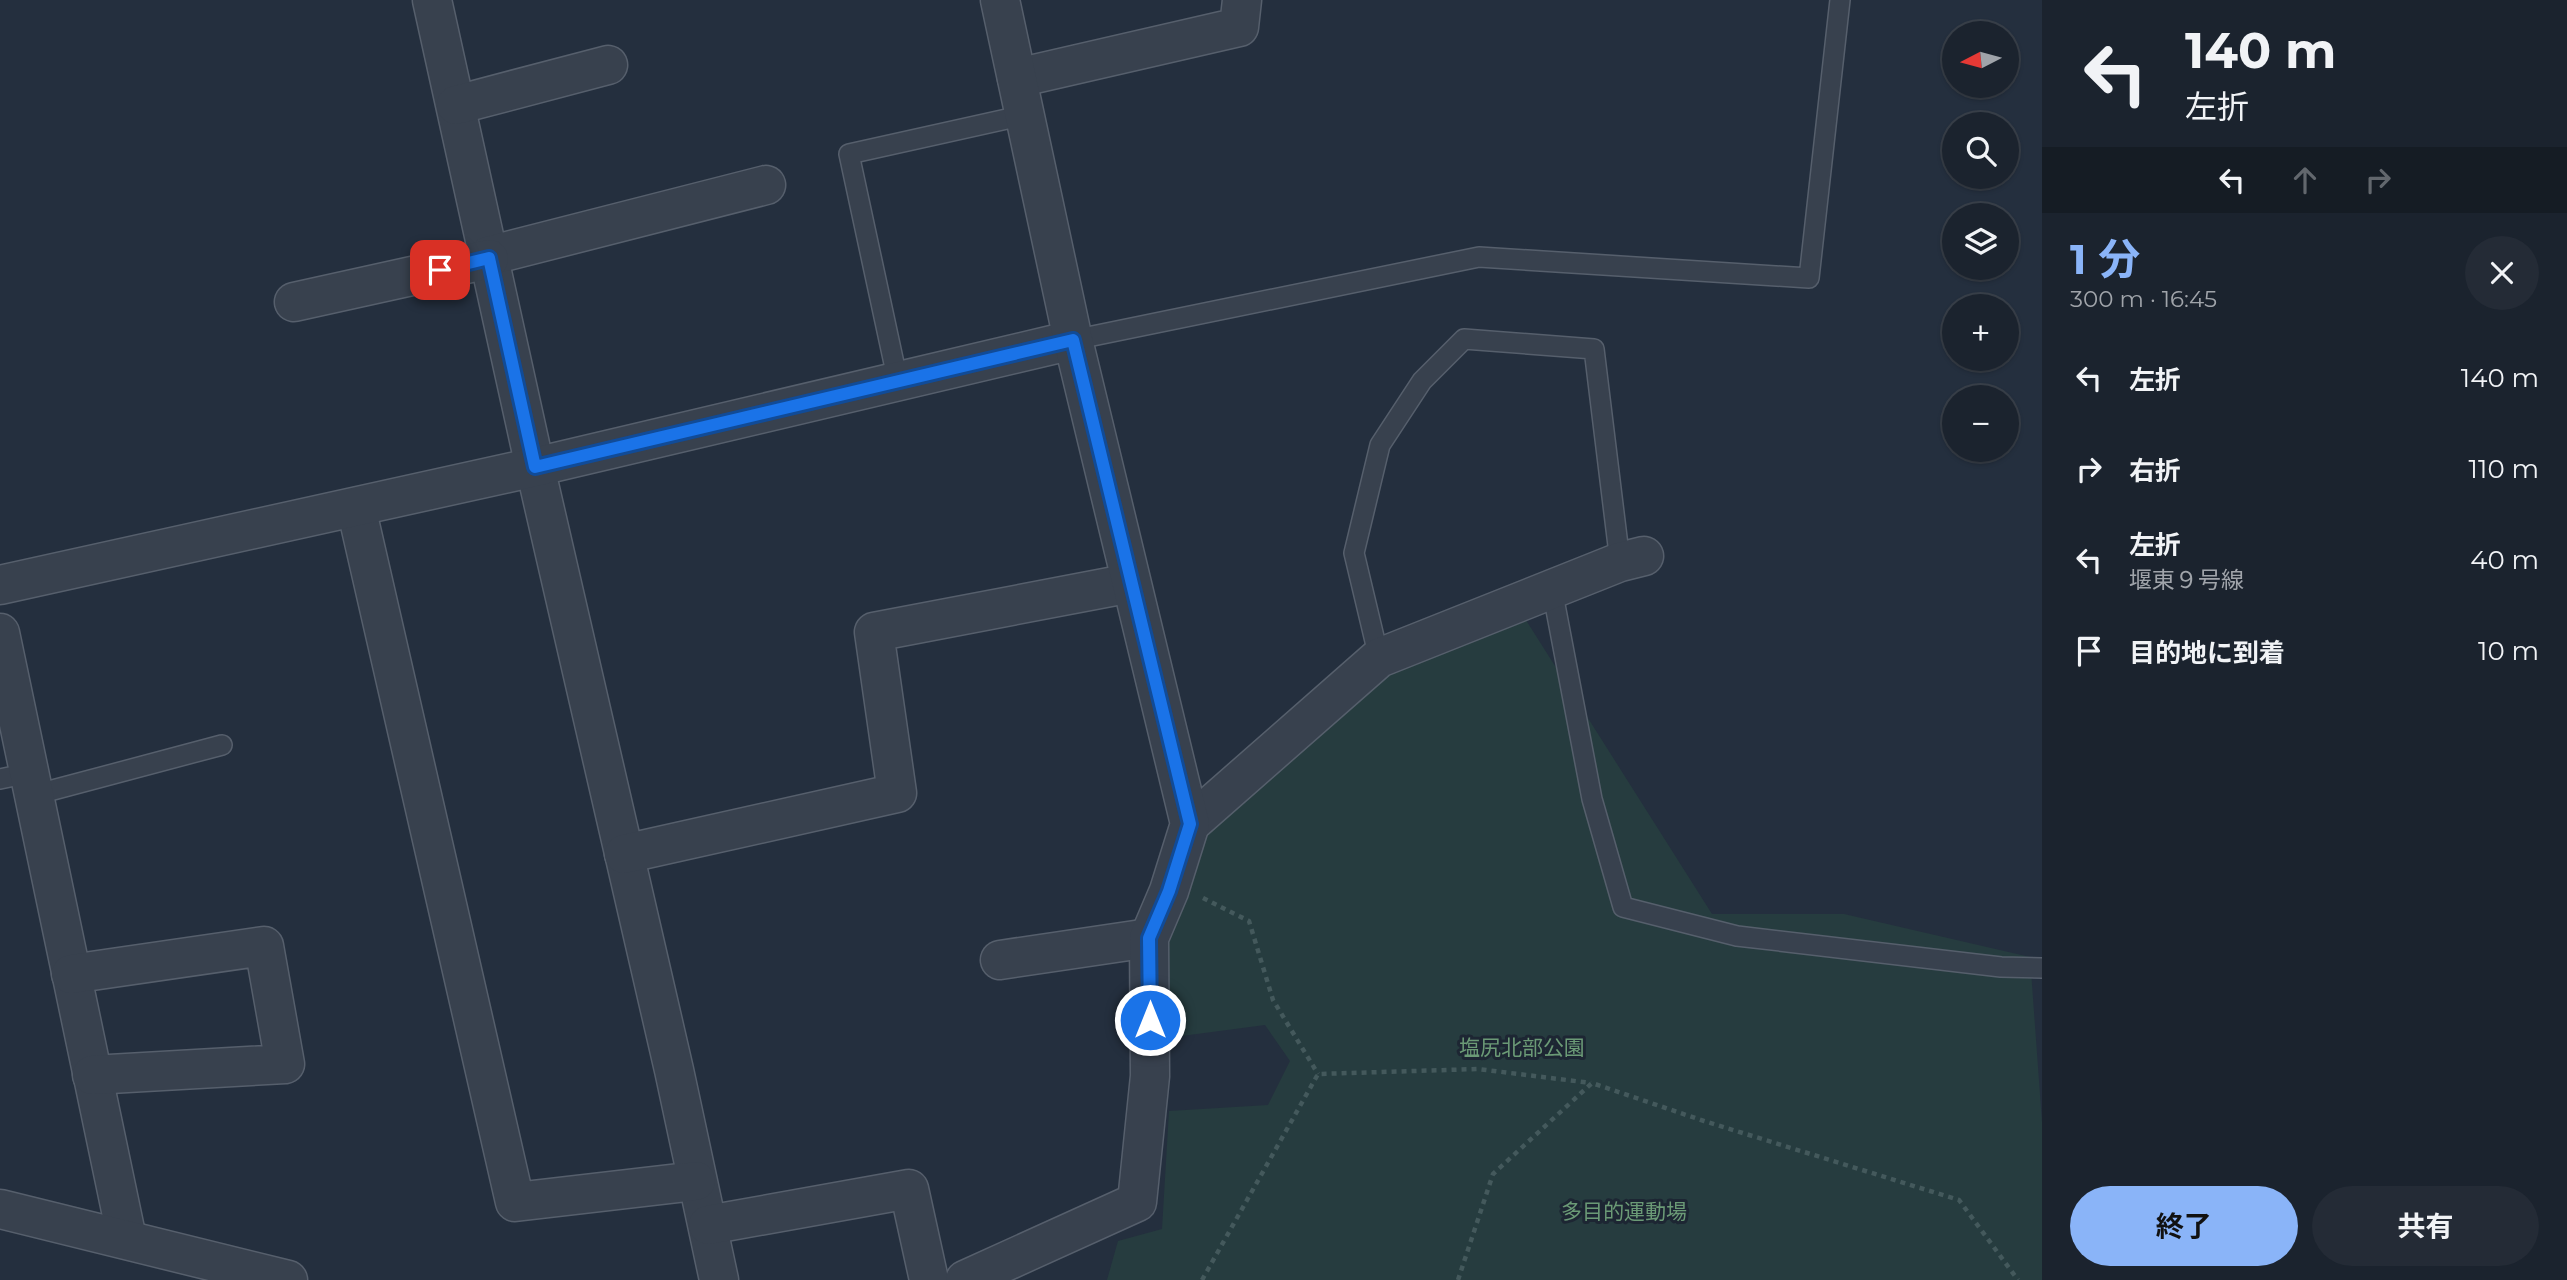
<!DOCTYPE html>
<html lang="ja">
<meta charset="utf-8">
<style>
:root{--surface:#1b232e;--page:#242b36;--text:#f1f3f6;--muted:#a0a4aa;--line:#39404a;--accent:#8ab4f8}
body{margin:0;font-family:Montserrat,"Noto Sans JP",sans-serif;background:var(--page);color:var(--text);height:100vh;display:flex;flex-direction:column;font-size:26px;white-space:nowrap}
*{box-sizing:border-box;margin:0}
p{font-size:23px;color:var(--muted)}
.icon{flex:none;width:38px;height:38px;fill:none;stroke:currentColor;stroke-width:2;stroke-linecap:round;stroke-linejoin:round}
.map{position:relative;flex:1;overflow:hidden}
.details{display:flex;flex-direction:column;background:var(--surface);width:525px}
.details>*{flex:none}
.banner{background:#1b232e;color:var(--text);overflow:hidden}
.needle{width:46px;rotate:264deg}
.tools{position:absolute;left:1942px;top:21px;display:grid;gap:14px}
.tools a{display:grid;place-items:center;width:77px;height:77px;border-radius:50%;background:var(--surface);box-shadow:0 2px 5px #0004,0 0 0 2px var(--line);font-size:35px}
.pin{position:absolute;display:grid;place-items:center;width:60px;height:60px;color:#fff;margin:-30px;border-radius:14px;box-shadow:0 4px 10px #0006}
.me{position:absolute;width:77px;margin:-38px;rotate:0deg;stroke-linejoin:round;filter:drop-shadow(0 0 5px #0008)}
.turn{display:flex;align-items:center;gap:24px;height:147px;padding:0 28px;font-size:32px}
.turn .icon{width:91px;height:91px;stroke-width:2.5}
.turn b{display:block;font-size:49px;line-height:60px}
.lanes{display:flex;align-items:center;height:66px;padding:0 28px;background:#0003;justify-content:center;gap:35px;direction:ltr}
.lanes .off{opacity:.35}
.round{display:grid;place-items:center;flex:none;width:74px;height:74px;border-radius:37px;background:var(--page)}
.overview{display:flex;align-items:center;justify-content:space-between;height:119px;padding:0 28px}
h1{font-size:42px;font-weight:700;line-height:52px;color:var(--accent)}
.cta{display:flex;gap:14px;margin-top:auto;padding:14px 28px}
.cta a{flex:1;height:80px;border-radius:42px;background:var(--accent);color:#111;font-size:28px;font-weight:700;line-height:80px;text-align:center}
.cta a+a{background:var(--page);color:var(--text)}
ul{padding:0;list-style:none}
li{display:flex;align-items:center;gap:21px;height:91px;padding:0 28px}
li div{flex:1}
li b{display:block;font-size:26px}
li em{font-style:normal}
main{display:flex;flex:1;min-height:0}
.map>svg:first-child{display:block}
</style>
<main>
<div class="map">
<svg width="2042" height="1280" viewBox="0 0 2042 1280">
<rect width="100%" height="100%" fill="#242f3e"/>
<!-- green -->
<polygon fill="#263c3f" points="1517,606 1712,914 1844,914 2030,957 2042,1122 2042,1280 1107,1280 1118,1241 1162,1229 1169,1111 1268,1105 1290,1061 1265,1025 1174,1037 1167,968 1171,906 1197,834 1348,670"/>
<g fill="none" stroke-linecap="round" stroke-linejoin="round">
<defs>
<g id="service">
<polyline points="1073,340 1479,257 1809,278 1840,0"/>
<polyline points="898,382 849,154 1025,115"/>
<polyline points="1552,589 1592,799 1623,907 1737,936 2001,967 2042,968"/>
<polyline points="1379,658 1354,553 1380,445 1422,381 1464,339 1594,349 1620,562"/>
<polyline points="0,779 29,773"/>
<polyline points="34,795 222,745"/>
</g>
<g id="minor">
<polyline points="432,0 535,467 674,1070 719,1280"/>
<polyline points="1017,78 1239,27 1242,0"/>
<polyline points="456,105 608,65"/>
<polyline points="488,256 766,185"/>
<polyline points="294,302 489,259"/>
<polyline points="356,507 515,1202 696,1181"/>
<polyline points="0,585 535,467 1073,340"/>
<polyline points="0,633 127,1239"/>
<polyline points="1190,824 1379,658 1620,562 1644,556"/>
<polyline points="624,854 897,793 874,632 1131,583"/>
<polyline points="1000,960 1149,938"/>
<polyline points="71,974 264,946 285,1064 92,1075"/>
<polyline points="0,1209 288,1280"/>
<polyline points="708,1225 909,1189 929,1280"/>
<polyline points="965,1280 1137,1202 1150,1076 1149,938 1169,891 1190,824 1073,340 1000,0"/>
</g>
</defs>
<!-- service casing -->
<use href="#service" stroke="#565f6c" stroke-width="22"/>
<!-- minor casing -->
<use href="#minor" stroke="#565f6c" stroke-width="41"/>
<!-- path -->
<g stroke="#44595c" stroke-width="4.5" stroke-dasharray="5 5" stroke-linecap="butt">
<polyline points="1203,898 1249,921 1273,1000 1318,1074"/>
<polyline points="1202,1280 1318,1074 1478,1069 1591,1083"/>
<polyline points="1458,1280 1493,1174 1592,1083 1704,1121 1959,1200 2018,1280"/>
</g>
<!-- service -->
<use href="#service" stroke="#38414e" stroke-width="19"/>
<!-- minor -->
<use href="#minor" stroke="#38414e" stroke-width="38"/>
</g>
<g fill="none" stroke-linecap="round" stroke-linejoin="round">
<defs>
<polyline id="route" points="440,270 489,258 535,467 1073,340 1190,824 1169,891 1149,938 1150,1020"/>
</defs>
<!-- route casing -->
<use href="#route" stroke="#114b97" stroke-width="18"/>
<!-- route -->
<use href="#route" stroke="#1a73e8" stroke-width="12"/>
</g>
<g text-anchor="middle" stroke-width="6" stroke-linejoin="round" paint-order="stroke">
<!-- park labels -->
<g font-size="21" fill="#6b9a76" stroke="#1d2633">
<text x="1522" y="1055">塩尻北部公園</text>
<text x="1624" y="1219">多目的運動場</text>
</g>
</g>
</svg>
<div class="tools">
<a><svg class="needle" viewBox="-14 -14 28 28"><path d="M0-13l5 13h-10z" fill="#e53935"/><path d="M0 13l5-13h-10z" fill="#a0a4aa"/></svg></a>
<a><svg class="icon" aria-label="search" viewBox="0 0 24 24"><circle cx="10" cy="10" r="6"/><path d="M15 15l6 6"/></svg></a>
<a><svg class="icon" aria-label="layers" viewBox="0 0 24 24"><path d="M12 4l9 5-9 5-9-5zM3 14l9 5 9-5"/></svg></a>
<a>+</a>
<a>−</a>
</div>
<div class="pin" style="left:440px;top:270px;background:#d93025"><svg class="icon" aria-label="arrive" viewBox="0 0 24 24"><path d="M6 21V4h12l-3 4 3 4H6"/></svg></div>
<svg class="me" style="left:1150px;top:1020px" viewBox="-20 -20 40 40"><circle r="17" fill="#1a73e8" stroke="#fff" stroke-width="3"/><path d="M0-11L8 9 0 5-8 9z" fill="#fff"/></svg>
</div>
<section class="details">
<div class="banner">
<div class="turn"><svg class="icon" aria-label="left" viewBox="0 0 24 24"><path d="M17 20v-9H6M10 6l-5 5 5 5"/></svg><div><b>140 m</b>左折</div></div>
<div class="lanes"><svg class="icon" aria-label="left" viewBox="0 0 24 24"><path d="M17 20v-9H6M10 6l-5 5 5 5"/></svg><svg class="icon off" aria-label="ahead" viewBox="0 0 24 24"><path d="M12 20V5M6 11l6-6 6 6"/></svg><svg class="icon off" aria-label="right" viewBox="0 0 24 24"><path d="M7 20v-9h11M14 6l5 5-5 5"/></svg></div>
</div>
<div class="overview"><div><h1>1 分</h1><p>300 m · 16:45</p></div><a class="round"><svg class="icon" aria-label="close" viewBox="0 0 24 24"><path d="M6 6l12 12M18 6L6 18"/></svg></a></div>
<ul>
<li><svg class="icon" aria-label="left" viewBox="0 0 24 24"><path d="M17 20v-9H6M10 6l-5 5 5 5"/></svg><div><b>左折</b></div><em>140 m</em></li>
<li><svg class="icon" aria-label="right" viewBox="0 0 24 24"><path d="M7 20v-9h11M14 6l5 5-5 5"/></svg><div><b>右折</b></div><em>110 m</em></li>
<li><svg class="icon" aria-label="left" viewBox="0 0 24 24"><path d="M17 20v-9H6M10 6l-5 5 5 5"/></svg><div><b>左折</b><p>堰東９号線</p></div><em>40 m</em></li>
<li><svg class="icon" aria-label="arrive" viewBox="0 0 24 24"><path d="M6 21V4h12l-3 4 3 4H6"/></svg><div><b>目的地に到着</b></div><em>10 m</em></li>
</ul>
<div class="cta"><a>終了</a><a>共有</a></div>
</section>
</main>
